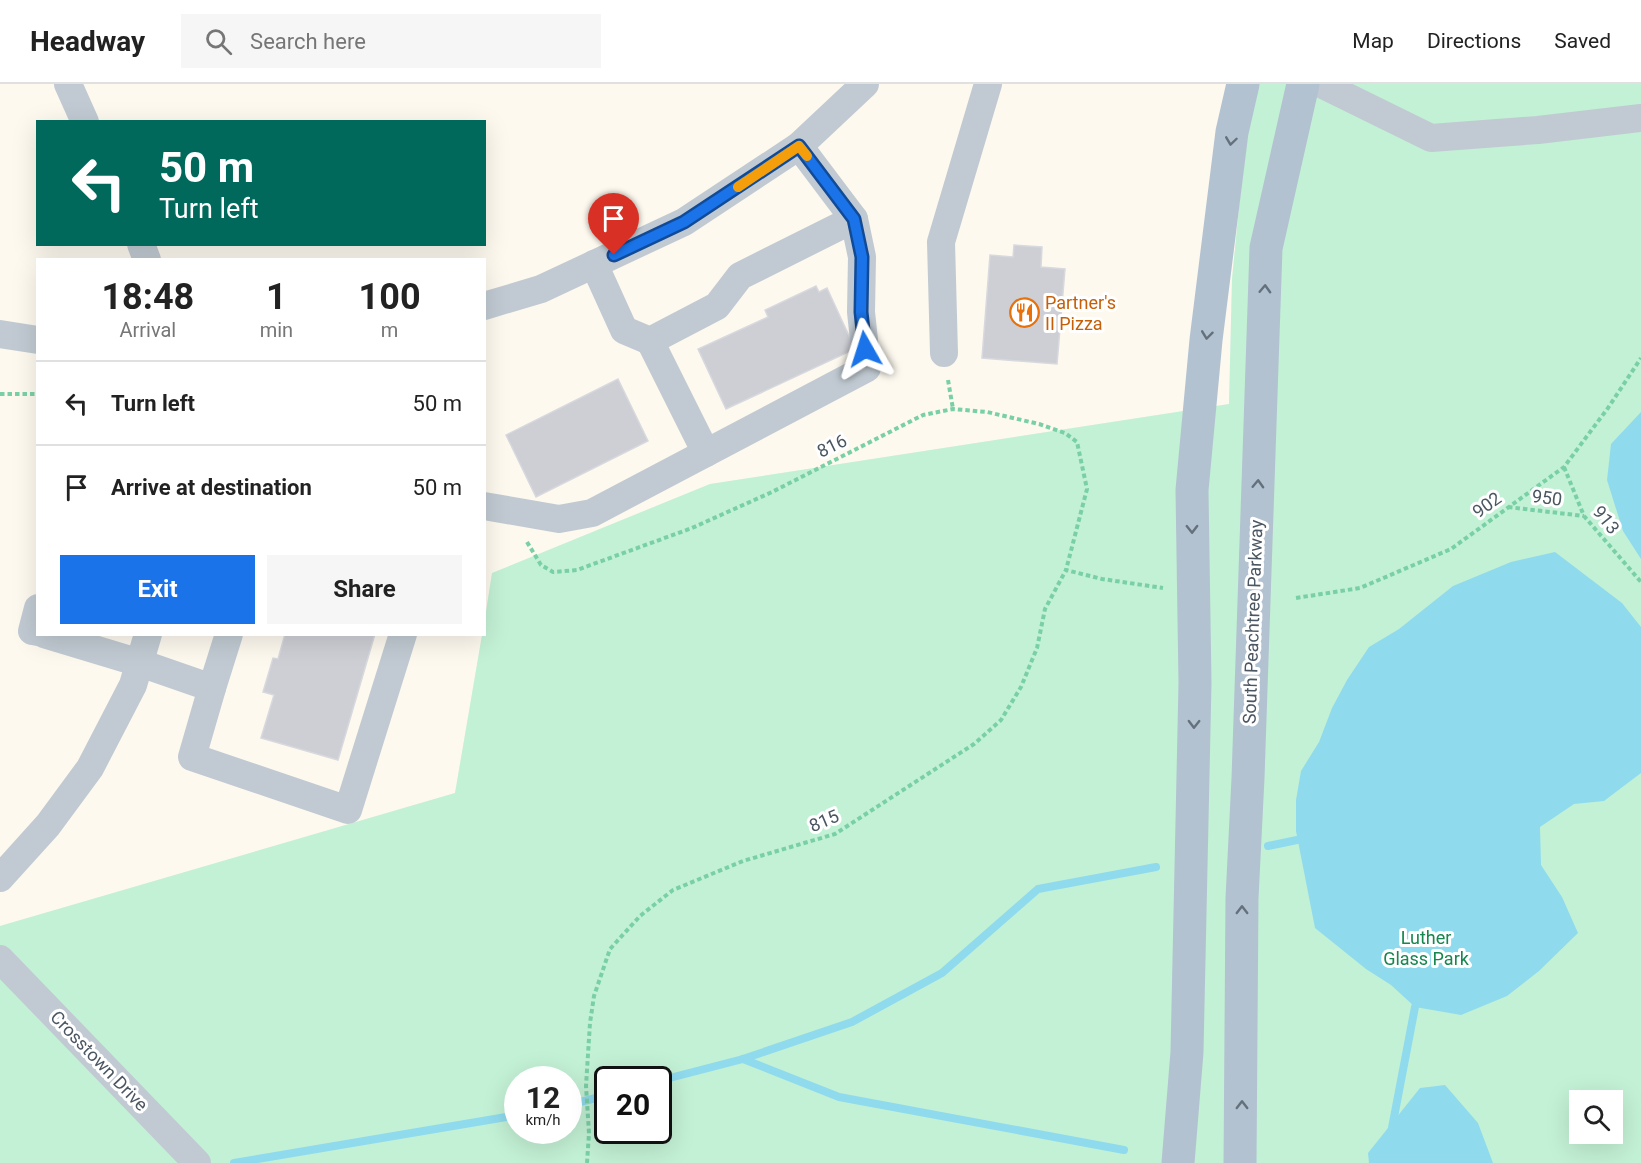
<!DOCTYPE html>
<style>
:root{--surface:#fff;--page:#f6f6f6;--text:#222;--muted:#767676;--line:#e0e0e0;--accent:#1a73e8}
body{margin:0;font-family:Roboto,sans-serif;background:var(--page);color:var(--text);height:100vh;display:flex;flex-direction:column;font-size:22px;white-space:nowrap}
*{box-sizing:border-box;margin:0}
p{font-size:20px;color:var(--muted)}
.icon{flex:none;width:33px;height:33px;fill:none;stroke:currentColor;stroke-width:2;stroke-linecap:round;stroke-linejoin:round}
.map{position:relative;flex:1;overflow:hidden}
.drawer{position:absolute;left:36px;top:174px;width:450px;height:378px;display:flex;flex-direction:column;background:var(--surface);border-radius:0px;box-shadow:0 6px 24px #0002}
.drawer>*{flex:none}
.banner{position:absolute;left:36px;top:36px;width:450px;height:126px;border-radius:0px;box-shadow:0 6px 24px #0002;background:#00695c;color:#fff;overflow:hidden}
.controls{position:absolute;left:1569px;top:1006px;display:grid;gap:12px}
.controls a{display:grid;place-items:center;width:54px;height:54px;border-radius:0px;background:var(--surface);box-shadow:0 6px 24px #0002;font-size:30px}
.speed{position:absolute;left:504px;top:982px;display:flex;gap:12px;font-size:30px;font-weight:700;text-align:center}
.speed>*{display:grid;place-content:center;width:78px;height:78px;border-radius:50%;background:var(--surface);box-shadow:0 6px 24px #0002;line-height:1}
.speed small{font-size:15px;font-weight:400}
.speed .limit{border:3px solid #111;border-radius:9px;background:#fff;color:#111}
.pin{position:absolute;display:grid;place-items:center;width:51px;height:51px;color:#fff;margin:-62px -26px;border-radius:50% 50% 50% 0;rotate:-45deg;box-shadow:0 0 6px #0007}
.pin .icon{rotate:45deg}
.me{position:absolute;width:66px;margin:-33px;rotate:354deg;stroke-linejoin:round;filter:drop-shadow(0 0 4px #0008)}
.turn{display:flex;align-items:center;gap:21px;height:126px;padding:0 24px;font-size:27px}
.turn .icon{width:78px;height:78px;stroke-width:2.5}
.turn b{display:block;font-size:42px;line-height:51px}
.eta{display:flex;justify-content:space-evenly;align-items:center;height:102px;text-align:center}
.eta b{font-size:36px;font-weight:700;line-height:42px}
.action{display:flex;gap:12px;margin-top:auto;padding:12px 24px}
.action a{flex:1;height:69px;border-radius:0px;background:var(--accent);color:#fff;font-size:24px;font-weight:700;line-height:69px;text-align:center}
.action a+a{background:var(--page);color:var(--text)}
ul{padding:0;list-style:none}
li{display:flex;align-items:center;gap:18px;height:84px;padding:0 24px;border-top:2px solid var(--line)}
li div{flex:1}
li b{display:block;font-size:22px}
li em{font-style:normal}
header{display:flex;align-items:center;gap:36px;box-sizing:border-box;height:84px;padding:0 30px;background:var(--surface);border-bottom:2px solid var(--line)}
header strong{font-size:28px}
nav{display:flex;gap:33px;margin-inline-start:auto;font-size:21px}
.search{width:420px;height:54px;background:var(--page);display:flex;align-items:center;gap:15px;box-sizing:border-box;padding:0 21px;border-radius:0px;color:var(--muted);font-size:22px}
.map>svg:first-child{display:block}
</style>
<header>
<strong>Headway</strong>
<div class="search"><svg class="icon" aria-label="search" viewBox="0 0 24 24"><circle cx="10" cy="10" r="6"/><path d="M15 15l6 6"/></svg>Search here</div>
<nav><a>Map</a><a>Directions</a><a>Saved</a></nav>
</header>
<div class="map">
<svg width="1641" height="1079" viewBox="0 0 1641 1079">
<rect width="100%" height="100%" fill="#f5f3f3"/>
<!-- commercial -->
<path fill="#fdf9ef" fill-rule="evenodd" d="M0,0H1251L1232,195L1229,320L710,400L492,489L485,534L484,176H38V550L482,551L455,709L0,842ZM38,38H484V160H38Z"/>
<!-- green -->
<path fill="#c3f1d5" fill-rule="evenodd" d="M1251,0H1641V1079H0V842L455,709L482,551L484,550L485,534L492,489L710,400L1229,320L1232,195ZM518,996H568V1047H518ZM608,996H658V1047H608ZM1580,1017H1612V1050H1580Z"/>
<!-- water -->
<g fill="#90daee">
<polygon points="1641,328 1641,475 1623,447 1607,396 1611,360"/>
<polygon points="1555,468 1622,519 1641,543 1641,689 1604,717 1574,720 1540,743 1541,781 1562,813 1578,849 1539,887 1507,912 1461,931 1415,923 1391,901 1366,885 1315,844 1296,747 1296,716 1301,687 1319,658 1332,624 1347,596 1369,563 1399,545 1453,502 1511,478"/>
<polygon points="1445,1001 1478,1039 1493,1079 1369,1079 1368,1069 1420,1004"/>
</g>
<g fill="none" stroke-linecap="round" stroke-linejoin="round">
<!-- stream -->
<g stroke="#90daee" stroke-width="8">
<polyline points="1268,762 1297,756"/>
<polyline points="743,975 839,1013 1124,1066"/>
<polyline points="658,997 743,975 852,938 942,889 1038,805 1156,783"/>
<polyline points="568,1021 608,1011"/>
<polyline points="1391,1049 1415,923"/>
<polyline points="234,1079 518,1031"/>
</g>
</g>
<!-- building -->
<g fill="#cdcfd5" stroke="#d7d9de" stroke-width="1.5">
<polygon points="1014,161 1042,163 1041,183 1065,185 1057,280 982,274 990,171 1013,173"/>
<polygon points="816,202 819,208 827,204 855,265 726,325 698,265 768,233 765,226"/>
<polygon points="618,295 648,357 536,413 506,351"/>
<polygon points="285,550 375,550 338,676 261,654 274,611 263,608 273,574 278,575"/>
</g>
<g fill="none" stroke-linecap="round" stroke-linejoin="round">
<!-- path -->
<g stroke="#7ad0a6" stroke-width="4" stroke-dasharray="4.5 3" stroke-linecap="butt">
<polyline points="948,296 953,325"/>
<polyline points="0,310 38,310"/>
<polyline points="1564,383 1584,432 1641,498"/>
<polyline points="1508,423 1584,432"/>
<polyline points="527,458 541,481 553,488 577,486 692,444 772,408 923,331 953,325 987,328 1039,340 1065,349 1077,358 1087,405 1066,486"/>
<polyline points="1296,514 1360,504 1451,465 1564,383 1608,324 1641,274"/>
<polyline points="587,1079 589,1049 586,1002 590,939 594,912 610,865 640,832 673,806 743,777 835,750 974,660 1001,636 1021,603 1037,564 1045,525 1066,486 1102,495 1163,504"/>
</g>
<!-- minor -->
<g stroke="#c1cad2" stroke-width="28">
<polyline points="68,0 85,38"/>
<polyline points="1321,0 1431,54 1538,46 1641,34"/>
<polyline points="141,160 147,176"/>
<polyline points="594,180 624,246 650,257 717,222 740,192 854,135 799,62"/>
<polyline points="484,222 541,205 684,138 799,62 865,0"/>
<polyline points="0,250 38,256"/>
<polyline points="650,257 706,369"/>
<polyline points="944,269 941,158 988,0"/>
<polyline points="484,422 559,435 592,429 867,284 861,228 862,173 854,135"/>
<polyline points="38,524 32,547 38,548"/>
<polyline points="44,550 140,579 212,604 192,673 348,726 403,550"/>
<polyline points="212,604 229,550"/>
<polyline points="0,794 48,741 90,684 133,601 148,550"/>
<polyline points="0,875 197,1079"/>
</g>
<!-- major -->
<g stroke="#b3c2d1" stroke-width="33">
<polyline points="1178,1079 1187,968 1195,599 1192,406 1206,256 1232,48 1243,0"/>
<polyline points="1240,1079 1242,814 1248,694 1266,164 1303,0"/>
</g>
</g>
<!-- one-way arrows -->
<defs><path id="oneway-chevron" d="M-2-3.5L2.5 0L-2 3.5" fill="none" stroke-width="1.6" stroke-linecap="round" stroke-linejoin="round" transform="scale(1.5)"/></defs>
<g stroke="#64717d">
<use href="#oneway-chevron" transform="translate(1231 57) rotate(98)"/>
<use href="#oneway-chevron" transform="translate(1265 205) rotate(-88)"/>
<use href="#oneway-chevron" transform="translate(1207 251) rotate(97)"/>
<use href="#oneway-chevron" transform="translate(1258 400) rotate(-88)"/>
<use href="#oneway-chevron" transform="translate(1192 445) rotate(89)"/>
<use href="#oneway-chevron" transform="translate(1194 640) rotate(91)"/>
<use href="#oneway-chevron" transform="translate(1242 826) rotate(-90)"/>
<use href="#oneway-chevron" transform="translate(1242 1021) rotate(-90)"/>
</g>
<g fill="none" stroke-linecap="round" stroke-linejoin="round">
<defs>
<polyline id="route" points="614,171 684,138 799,62 854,135 862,173 861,228 865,265"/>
</defs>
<!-- route casing -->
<use href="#route" stroke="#114b97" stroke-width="15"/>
<!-- route -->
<use href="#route" stroke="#1a73e8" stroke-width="10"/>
<!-- slow -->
<polyline stroke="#f59e0b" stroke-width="10" points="738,103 799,62 807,72"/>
</g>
<!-- icons -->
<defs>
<symbol id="restaurant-ring" viewBox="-11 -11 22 22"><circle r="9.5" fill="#fff" stroke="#e8710a" stroke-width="1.5"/><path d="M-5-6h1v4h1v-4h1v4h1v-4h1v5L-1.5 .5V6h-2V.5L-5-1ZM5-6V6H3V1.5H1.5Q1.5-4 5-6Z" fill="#e8710a"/></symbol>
</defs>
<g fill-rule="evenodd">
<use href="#restaurant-ring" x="1008" y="212" width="33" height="33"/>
</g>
<g text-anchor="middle" stroke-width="6" stroke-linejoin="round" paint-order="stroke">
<!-- food labels -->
<g font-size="18" fill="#c56008" stroke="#fff" text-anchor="start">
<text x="1045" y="225">Partner's<tspan x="1045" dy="21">II Pizza</tspan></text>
</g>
<!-- street labels -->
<g font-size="18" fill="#4a5661" stroke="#fff">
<text transform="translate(832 362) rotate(-26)" y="6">816</text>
<text transform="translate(1547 414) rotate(7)" y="6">950</text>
<text transform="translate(1487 421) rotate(-36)" y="6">902</text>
<text transform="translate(1606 436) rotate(51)" y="6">913</text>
<text transform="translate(1253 538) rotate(-88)" y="6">South Peachtree Parkway</text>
<text transform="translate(824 737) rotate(-23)" y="6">815</text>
<text transform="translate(99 977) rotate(46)" y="6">Crosstown Drive</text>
</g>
<!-- park labels -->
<g font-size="18" fill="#17864f" stroke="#fff">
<text x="1426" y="860">Luther<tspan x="1426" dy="21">Glass Park</tspan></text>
</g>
</g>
</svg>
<div class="controls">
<a><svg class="icon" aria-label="search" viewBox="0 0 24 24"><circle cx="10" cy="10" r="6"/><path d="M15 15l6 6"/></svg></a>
</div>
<div class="speed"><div>12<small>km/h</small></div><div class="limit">20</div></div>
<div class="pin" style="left:614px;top:171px;background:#d93025"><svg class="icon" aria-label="arrive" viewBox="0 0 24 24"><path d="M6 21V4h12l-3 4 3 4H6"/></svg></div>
<svg class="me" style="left:865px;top:265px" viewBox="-20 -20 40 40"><path d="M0-17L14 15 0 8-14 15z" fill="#1a73e8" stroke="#fff" stroke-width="4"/></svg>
<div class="banner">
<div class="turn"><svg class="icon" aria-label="left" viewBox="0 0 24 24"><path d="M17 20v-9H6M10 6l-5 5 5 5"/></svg><div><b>50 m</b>Turn left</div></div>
</div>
<section class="drawer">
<div class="eta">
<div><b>18:48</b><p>Arrival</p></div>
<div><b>1</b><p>min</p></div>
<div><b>100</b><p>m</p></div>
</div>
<ul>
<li><svg class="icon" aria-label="left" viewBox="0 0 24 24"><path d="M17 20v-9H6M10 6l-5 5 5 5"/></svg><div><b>Turn left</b></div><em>50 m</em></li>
<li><svg class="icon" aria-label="arrive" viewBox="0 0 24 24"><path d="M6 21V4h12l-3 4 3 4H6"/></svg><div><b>Arrive at destination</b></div><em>50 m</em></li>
</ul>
<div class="action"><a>Exit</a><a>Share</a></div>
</section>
</div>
